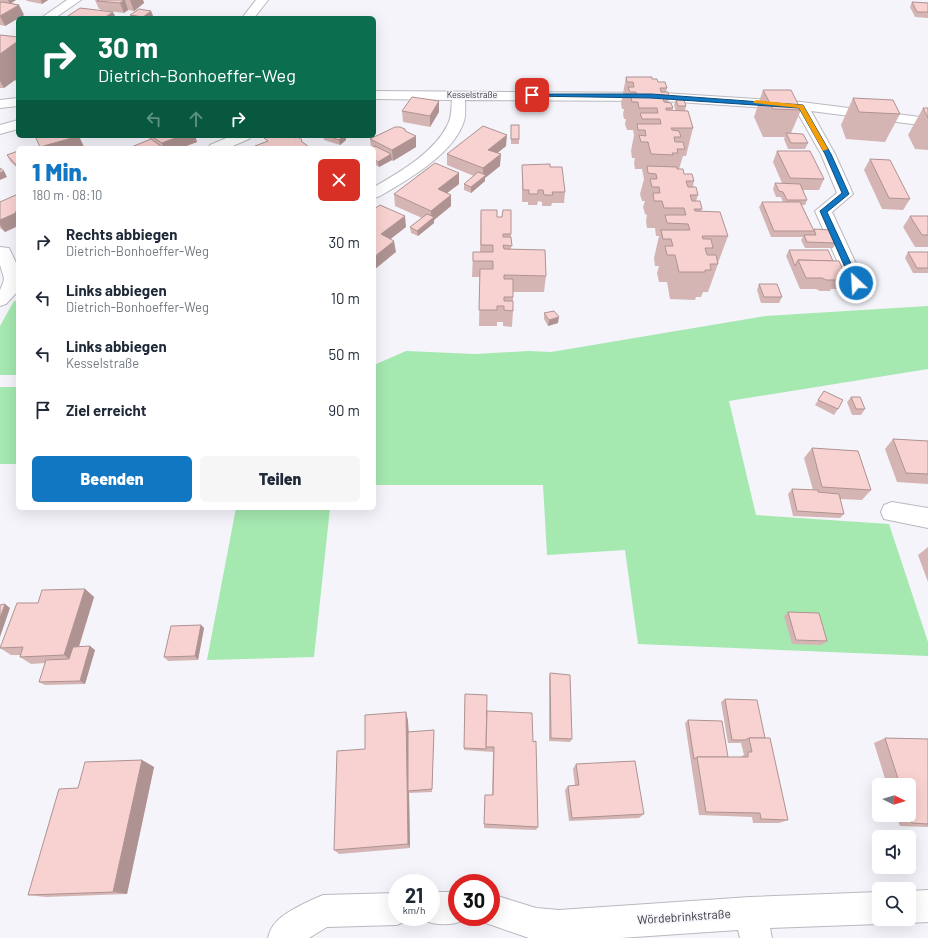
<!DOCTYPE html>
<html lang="de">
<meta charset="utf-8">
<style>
:root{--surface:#fff;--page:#f6f6f7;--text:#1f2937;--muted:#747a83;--accent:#1177c2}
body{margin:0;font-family:Barlow,sans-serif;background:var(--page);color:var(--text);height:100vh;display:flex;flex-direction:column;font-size:15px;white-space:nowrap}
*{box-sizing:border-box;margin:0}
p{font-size:13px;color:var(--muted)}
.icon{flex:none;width:22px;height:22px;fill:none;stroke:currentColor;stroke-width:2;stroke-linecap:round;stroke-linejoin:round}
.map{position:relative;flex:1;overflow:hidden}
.panel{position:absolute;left:16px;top:146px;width:360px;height:364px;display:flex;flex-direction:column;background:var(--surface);border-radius:6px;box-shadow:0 4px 16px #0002}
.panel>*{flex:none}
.hud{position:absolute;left:16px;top:16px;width:360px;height:122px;border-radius:6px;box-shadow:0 4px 16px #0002;background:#0b6e4f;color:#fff;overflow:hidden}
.needle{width:26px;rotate:95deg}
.fabs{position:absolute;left:872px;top:778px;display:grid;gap:8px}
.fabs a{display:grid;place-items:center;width:44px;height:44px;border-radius:6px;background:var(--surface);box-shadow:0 4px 16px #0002;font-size:20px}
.speed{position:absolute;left:388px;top:874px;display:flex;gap:8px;font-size:20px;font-weight:700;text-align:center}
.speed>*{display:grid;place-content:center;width:52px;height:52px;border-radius:50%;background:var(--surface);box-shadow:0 4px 16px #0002;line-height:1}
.speed small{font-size:10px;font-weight:400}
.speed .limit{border:6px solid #d22;background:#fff;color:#111}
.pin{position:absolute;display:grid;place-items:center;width:34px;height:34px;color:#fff;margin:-17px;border-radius:8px;box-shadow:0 2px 6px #0006}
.me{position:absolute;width:44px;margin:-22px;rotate:335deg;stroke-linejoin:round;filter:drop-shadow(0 0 3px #0008)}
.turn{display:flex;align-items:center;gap:14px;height:84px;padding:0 16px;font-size:18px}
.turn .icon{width:52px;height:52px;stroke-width:2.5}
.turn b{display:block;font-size:28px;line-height:34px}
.lanes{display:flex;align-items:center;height:38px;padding:0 16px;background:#0003;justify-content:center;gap:20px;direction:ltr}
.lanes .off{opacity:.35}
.round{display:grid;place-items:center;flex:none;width:42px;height:42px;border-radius:6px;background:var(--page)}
.summary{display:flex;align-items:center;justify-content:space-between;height:68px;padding:0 16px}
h1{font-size:24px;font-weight:800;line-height:30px;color:var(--accent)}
.action{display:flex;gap:8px;margin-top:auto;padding:8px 16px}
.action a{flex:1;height:46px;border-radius:6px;background:var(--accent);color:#fff;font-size:16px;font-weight:800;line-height:46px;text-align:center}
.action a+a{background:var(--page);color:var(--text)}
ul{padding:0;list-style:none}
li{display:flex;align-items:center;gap:12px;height:56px;padding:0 16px}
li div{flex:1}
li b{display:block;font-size:15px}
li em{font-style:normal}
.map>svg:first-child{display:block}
</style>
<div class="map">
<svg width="928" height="938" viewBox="0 0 928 938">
<rect width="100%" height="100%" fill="#f5f4fb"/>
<!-- green -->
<g fill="#a5e8b0">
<polygon points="14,301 18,301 18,375 0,375 0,326"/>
<polygon points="928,306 928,369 729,401 756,515 889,524 928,642 928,656 638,644 625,550 547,555 543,485 374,485 374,365 406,351 475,354 528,351 551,352 765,316"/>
<rect x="0" y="387" width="18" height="77"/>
<polygon points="236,508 330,508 314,657 207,660"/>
</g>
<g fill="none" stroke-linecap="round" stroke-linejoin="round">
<defs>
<g id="street">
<polygon points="67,0 81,0 55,18 41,18"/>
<polygon points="256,0 268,0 254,18 242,18"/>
<path d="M374,91L663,93L801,102L928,118V126L811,111L835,154L853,194L832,212L865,283L862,287L856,289L850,287L847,283L815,211L837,193L821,154L796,110L663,101L465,100C465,107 466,114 464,121C454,154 407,180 380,196L374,198V187C400,172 435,152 448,124C452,116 451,108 452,100L374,99Z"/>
<polygon points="18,98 18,106 0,108 0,100"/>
<polygon points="18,120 18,129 0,134 0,125"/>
<polygon points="231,136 251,136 249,139 228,148 208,148 210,145"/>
<polygon points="0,247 9,248 18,267 18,291 6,304 0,306 0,290 3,283 4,278 0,265"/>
<polygon points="892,502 928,508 928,528 884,519 881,512 884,505"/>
<polygon points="928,890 928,922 909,923 899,919 909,919 909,891"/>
<path d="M431,892H457V917H469L468,919C452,926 436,926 420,919L419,917H431Z"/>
<polygon points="879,892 879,919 890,919 879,924 770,928 772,938 740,938 738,930 620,938 529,938 480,921 478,917 491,917 491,894 536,908 559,910 750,897"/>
<path d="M397,893V917H410L408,920L397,925L327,927L309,938H268C269,934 270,930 273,926C281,913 309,901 323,895Z"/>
</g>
</defs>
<!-- street casing -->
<use href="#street" stroke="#b9b9bf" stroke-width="2"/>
<!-- street -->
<use href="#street" fill="#fff" fill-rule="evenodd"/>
</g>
<!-- wall -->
<g fill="#d5b5b3">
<polygon points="0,0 16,0 11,3 19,5 24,15 5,26 0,25"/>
<polygon points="26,0 48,0 42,4 27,1"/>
<polygon points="95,0 143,0 144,3 134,11 128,10 124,13 101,10 100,9 99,9"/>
<polygon points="912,2 928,3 928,18 915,17 910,7"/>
<polygon points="151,11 153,16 150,18 131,18 130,15"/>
<polygon points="0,35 18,37 18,85 15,80 4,88 0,88"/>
<polygon points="626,77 652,79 667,88 666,92 669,98 668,102 673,108 672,111 676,111 674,105 676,100 686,106 685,111 693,128 686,156 683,156 679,169 684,174 694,181 693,187 698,195 696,201 702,209 701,212 728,236 718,263 718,264 708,292 703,292 701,297 696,297 695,300 670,299 667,282 659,282 657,273 659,266 655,266 654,258 659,236 656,236 655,228 647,228 646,221 647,215 645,214 643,207 645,201 642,201 640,194 644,179 642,169 635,169 634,163 635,158 632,158 631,151 634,135 633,130 627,130 625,124 626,119 624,119 623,114 624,109 622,109 621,104"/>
<polygon points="763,90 801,110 791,133 808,143 805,149 788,149 784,139 785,137 763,137 754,117"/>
<polygon points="531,97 540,106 540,112 531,111 530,103"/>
<polygon points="853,98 900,114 885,142 846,139 841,125"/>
<polygon points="439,101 439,112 430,127 403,122 402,111"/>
<polygon points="923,108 928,108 928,150 915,149 908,135"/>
<polygon points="511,125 519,139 519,144 511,144"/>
<polygon points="405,131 416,147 393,161 392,160 379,167 374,164 374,148 371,148 370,139"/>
<polygon points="148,136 195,136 197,142 181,148 129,148 150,140"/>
<polygon points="323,136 346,136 346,140 340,145 324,140"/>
<polygon points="506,146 497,153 500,166 485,178 485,181 471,193 464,190 464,184 474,176 447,165 447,154"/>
<polygon points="18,151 18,169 10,161 7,155"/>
<polygon points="777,151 824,179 819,190 803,190 807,200 805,205 802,205 813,230 836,243 833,248 805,248 801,240 803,237 771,237 759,207 762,202 783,202 781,197 776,197 773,189 775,183 782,183 773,162"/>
<polygon points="870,159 910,199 903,210 882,209 864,170"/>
<polygon points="522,165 550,167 565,192 564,203 552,203 551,206 542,206 542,202 538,201 537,205 528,205 528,202 522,202"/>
<polygon points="459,173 459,184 447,193 451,206 434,220 434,223 418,236 411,233 410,227 422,218 395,206 394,194"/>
<polygon points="18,194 18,226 5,232 0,228 0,202"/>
<polygon points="481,210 497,217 511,234 511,249 546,276 544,292 513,292 513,311 512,327 503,326 503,322 497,322 497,326 479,326 480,277 472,277 473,252 480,252"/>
<polygon points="910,216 928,216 928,247 915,247 903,227"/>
<polygon points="789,250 833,261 847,278 841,289 831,289 830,291 820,291 816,289 800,289 786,256"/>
<polygon points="908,252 928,252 928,273 913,273 905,258"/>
<polygon points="759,284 782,297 779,303 761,303 757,290"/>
<polygon points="544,313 558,323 548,326 544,319"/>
<polygon points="824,391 838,409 834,415 815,405"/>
<polygon points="851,397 865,409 861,415 852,415 847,402"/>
<polygon points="893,439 928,441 928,484 897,482 885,449"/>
<polygon points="812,448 871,490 862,500 840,499 844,514 840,518 793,516 788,494 792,489 813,490 804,458"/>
<polygon points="928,547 928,582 918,555"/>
<polygon points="85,589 94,597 79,647 95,650 85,684 45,685 39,682 45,663 31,664 20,657 20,655 11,655 0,648 38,603"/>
<polygon points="788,612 827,641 822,645 792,644 784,616"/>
<polygon points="201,625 204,628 198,660 168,661 164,657"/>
<polygon points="550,673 572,739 570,742 549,741 549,677"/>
<polygon points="465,694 487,711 533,742 538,827 536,830 484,828 485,795 492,795 493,752 464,750"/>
<polygon points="725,699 765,738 788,820 779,823 753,823 752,817 699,815 685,723 688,720 728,757 740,757 744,755 741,743 728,743 721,702"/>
<polygon points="406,712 408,721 409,732 434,733 432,792 409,793 410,848 339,854 334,850 365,749"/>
<polygon points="885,738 928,739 928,827 900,826 896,815 909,815 909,785 887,785 874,743"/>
<polygon points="142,760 154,767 127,894 46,897 28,895"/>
<polygon points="576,764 644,814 639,818 569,821 565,790 568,786 575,786 573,769"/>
</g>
<!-- shaded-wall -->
<g fill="#ae9392">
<polygon points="8,0 16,0 10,4"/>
<polygon points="41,0 48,0 42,4"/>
<polygon points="124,0 125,0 128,10 124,13 120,3"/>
<polygon points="130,0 143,0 144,3 134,11"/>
<polygon points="19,5 24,15 5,26 0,16"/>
<polygon points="151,11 153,16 150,18 143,18 143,17"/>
<polygon points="113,12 116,18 104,18"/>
<polygon points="18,41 18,78 15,79 15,80 4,88 0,81 0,54"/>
<polygon points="439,101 439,112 430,127 430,116"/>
<polygon points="507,135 506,146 488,161 488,150"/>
<polygon points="79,136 84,147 81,148 41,148 40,147"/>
<polygon points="180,136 195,136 197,142 181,148 164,148 162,143"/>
<polygon points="343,136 346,136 346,140 340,145 339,140"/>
<polygon points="416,136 416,147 393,161 392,150"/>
<polygon points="391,154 392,160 379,167 378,162"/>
<polygon points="501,154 500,166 485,178 485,181 471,193 471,187 483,177 483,168"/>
<polygon points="4,171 7,177 0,180 0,173"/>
<polygon points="459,173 459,184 438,200 438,189"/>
<polygon points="451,195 451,206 434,220 434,223 418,236 417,231 431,219 431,211"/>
<polygon points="18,211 18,226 5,232 0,225 0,220"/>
<polygon points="405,216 406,227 383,245 381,234"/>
<polygon points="394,241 396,252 374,270 374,257"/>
<polygon points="559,317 558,323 548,326 549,320"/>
<polygon points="85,589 94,597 74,662 64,655"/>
<polygon points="5,604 10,608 0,637 0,618"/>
<polygon points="201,625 204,628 198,660 195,656"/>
<polygon points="90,646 95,650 85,684 80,681"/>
<polygon points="406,712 408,721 409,791 408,791 409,793 410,848 408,844"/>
<polygon points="142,760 154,767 127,894 113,892"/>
</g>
<!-- building -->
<g fill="#f8d2d0" stroke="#ae9392">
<polygon points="99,0 124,0 120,3 97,1"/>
<polygon points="2,2 19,5 0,16 0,3"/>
<polygon points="912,2 928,3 928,12 917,12"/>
<polygon points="80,8 113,12 104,18 65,18"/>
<polygon points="139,9 151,11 143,17 130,15"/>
<polygon points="0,35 18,37 18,41 0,54"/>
<polygon points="18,77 18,80 15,79"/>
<polygon points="626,77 652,77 652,79 657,79 658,82 665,82 667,88 660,88 661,92 668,92 669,98 663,98 664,102 671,103 673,108 666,108 666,110 688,111 693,128 671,128 672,130 679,131 681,137 674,137 675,142 683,142 685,149 677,149 678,153 672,153 673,155 651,154 648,142 641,142 639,135 646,136 645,130 638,130 637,124 661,124 660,119 642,119 640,113 658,113 657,108 639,108 638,102 632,102 631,97 637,97 636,92 630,92 628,87 634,87 633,82 627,82"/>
<polygon points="763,90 791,90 801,110 773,109"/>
<polygon points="412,97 439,101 430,116 402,111"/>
<polygon points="531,97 539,97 540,106 532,106"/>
<polygon points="853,98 893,100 900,114 859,112"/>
<polygon points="676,100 684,100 686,106 678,106"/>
<polygon points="923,108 928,108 928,118"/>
<rect x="511" y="125" width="8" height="14"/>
<polygon points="483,126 507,135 488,150 501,154 483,168 447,154"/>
<polygon points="395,127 400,127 405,129 405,131 416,136 392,150 370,139"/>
<polygon points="786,133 803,134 808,143 791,143"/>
<polygon points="35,136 79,136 40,147"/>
<polygon points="151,136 180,136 162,143"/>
<polygon points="269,136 275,136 277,137 279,136 293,136 295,138 298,137 302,140 301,141 309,147 306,148 258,148 255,146 268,141 264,138"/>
<polygon points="328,136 343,136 339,140"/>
<polygon points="151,139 163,148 129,148"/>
<polygon points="375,146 391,154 378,162 374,159 374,148 372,148"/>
<polygon points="18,151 18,167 7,155"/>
<polygon points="777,151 810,151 824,179 790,178"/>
<polygon points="870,159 890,160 910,199 889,198"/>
<polygon points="435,163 459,173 438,189 451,195 431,211 394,194"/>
<polygon points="550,164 550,167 562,167 565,192 552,192 553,195 544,195 543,190 538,190 538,194 529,194 529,190 523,190 522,165"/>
<polygon points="647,166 677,167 677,169 683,169 684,174 692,174 694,181 686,181 688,187 696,187 698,195 690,195 692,201 700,201 702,209 694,209 695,211 720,212 728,236 702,236 703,239 711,239 713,248 705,248 707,255 716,255 718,264 710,264 711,270 705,270 705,272 679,272 675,255 667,255 665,246 673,246 671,239 663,239 661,230 690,230 688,224 667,223 665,215 686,215 684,208 664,208 662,201 654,201 653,193 660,193 659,187 652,187 650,179 657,179 656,174 648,173"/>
<polygon points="0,168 4,171 0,173"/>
<polygon points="478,172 486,175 471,187 464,184"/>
<polygon points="775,183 800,184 807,200 787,200 783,192 779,191"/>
<polygon points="18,194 18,211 15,212 16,213 0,220 0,202"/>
<polygon points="762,202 800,202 814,231 774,231"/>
<polygon points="380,205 405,216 381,234 394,241 374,257 374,209"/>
<polygon points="481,210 497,210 497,217 502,217 503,210 511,210 511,234 503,234 503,237 511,237 512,246 503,245 504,249 545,250 546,276 504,275 504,279 513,279 513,297 504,297 504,301 513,301 513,311 504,310 504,306 497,306 497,310 479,310 480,269 493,269 493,261 473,261 473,252 493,252 493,245 481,245"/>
<polygon points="427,214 434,217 417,231 410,227"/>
<polygon points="910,216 928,216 928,235 922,235"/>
<polygon points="814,229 830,230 836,243 807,242 804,235 816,235"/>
<polygon points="789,250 828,250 833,261 798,260 795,266"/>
<polygon points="908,252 928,252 928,268 917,268"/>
<polygon points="798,260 839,261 847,278 837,278 836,280 826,280 822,278 806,278"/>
<polygon points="759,284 777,284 782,297 764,297"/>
<polygon points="554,311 559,317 549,320 544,313"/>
<polygon points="824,391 843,400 838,409 818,400"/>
<polygon points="851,397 860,397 865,409 856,409"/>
<polygon points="893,439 928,441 928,474 906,473"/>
<polygon points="812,448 858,451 871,490 822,487"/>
<polygon points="792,489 818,490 818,492 839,494 844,514 797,511"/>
<polygon points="85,589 64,655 20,657 23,647 0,648 17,603 38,603 42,590"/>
<polygon points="5,604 0,618 0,605"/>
<polygon points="788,612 819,613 827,641 796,640"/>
<polygon points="201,625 195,656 164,657 171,626"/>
<polygon points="90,646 80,681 39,682 46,660 69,659 73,647"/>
<polygon points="550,673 570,675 572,739 551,738"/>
<polygon points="465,694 487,695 486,749 464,748"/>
<polygon points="725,699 757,700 765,738 749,738 745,740 732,740"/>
<polygon points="487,711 532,713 533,742 536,741 538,827 484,824 485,795 493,795 494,747 486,747"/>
<polygon points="406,712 408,844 334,850 337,751 365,749 365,715"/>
<polygon points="688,720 722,721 728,757 697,757 694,759"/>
<polygon points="434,730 432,789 408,791 408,732"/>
<polygon points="749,738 770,738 788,820 761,819 760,813 706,812 697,757 748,757 748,752 752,752"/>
<polygon points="885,738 928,739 928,824 912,823 909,813 909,785 900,785"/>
<polygon points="142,760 113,892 28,895 59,789 78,788 85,762"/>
<polygon points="635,761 644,814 572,818 568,786 579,785 576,764"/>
</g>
<!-- route -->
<polygon fill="#1177c2" stroke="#0b4d7e" points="532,94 651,94 803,105 831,154 849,194 827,212 860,283 856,286 852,283 820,211 842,193 825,154 799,108 651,98 530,96 530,94"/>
<!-- slow -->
<polygon fill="#f59e0b" points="756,100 803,105 828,149 823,151 799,108 754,103 753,102"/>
<g text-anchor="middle" stroke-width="3" stroke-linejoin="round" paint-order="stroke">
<!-- far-street labels -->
<g font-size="9" fill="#3a393c" stroke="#f5f4fb">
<text x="472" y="98">Kesselstraße</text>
</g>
<!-- near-street labels -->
<g font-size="12" fill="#3a393c" stroke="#f5f4fb">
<text transform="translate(684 917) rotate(-4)" y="4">Wördebrinkstraße</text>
</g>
</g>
</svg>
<div class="fabs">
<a><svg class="needle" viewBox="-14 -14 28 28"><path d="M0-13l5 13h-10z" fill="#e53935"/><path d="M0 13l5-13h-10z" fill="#747a83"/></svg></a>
<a><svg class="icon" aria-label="sound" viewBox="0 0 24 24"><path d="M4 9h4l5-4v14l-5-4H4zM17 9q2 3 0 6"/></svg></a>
<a><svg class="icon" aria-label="search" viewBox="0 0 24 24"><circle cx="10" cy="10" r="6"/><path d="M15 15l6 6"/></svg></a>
</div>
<div class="speed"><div>21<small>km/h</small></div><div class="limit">30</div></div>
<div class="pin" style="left:532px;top:95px;background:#d93025"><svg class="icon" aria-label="arrive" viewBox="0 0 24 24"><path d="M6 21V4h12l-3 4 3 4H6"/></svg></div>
<svg class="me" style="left:856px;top:283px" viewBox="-20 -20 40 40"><circle r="17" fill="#1177c2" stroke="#fff" stroke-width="3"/><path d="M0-11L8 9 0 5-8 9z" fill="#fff"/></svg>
<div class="hud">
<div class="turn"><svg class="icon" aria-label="right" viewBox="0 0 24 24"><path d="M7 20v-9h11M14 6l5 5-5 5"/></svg><div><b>30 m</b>Dietrich-Bonhoeffer-Weg</div></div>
<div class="lanes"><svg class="icon off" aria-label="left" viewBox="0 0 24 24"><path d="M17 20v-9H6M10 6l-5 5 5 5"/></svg><svg class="icon off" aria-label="ahead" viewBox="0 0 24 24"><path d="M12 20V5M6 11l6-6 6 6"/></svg><svg class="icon" aria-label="right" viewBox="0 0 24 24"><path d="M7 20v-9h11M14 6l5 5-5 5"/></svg></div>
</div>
<section class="panel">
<div class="summary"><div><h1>1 Min.</h1><p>180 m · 08:10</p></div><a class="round" style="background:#d93025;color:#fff"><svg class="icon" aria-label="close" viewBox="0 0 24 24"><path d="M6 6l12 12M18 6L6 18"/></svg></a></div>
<ul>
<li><svg class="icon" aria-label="right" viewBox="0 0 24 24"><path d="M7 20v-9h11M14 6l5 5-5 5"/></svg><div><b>Rechts abbiegen</b><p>Dietrich-Bonhoeffer-Weg</p></div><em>30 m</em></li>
<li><svg class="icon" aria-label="left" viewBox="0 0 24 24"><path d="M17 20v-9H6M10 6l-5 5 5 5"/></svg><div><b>Links abbiegen</b><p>Dietrich-Bonhoeffer-Weg</p></div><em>10 m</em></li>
<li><svg class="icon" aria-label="left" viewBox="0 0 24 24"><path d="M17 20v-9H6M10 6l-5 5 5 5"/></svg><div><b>Links abbiegen</b><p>Kesselstraße</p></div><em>50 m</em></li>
<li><svg class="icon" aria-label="arrive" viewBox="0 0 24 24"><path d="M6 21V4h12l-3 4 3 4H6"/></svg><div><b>Ziel erreicht</b></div><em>90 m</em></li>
</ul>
<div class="action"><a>Beenden</a><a>Teilen</a></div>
</section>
</div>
